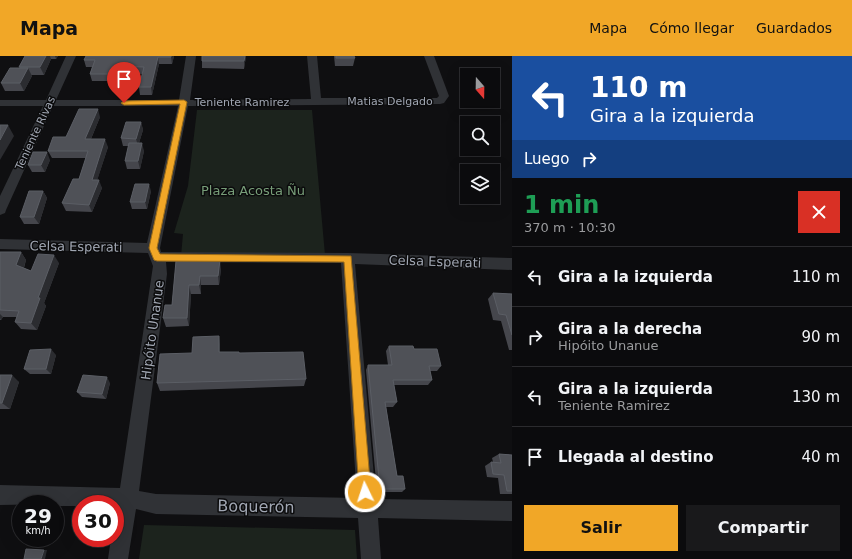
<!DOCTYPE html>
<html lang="es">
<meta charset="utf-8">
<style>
:root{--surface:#0b0b0d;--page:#19191b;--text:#f1f3f6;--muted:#9a9b9d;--line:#2b2b2e;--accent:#f1a727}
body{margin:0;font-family:"DejaVu Sans",sans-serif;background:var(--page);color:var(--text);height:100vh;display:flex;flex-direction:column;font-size:15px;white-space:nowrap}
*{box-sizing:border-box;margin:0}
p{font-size:13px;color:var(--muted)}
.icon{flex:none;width:22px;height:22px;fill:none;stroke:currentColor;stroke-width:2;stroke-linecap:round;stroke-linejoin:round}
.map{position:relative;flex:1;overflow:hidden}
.panel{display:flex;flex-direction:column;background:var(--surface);width:340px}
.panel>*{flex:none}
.guide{background:#1a4fa0;color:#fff;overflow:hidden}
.needle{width:26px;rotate:160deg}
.buttons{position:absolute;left:460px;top:12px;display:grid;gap:8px}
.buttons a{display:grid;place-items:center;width:40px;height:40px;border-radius:0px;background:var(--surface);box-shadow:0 4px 16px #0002,0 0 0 1px var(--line);font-size:20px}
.speed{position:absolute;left:12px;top:439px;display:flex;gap:8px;font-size:20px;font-weight:700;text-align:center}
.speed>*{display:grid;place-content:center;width:52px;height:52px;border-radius:50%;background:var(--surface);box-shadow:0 4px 16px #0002,0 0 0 1px var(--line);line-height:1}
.speed small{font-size:10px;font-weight:400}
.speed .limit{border:6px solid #d22;background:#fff;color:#111}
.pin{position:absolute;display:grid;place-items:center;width:34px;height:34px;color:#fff;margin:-41px -17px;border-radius:50% 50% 50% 0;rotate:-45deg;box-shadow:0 0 4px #0007}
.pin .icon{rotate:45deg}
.me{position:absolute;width:44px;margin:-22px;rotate:356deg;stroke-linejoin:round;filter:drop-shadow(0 0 3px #0008)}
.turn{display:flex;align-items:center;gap:14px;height:84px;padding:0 12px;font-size:18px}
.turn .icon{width:52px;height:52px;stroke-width:2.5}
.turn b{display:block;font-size:28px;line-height:34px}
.then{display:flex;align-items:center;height:38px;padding:0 12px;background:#0003;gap:8px;font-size:15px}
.round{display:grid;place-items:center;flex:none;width:42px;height:42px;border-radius:0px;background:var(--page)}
.headline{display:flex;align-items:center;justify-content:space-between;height:68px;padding:0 12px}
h1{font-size:24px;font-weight:600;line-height:30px;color:#1e9e55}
.primary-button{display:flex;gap:8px;margin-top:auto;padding:8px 12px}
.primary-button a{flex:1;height:46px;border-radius:0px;background:var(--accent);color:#111;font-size:16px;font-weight:600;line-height:46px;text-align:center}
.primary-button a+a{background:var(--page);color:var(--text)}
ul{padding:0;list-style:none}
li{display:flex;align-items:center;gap:12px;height:60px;padding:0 12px;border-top:1px solid var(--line)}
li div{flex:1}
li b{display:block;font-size:15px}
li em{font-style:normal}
header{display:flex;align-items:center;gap:24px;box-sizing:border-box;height:56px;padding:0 20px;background:var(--accent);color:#111}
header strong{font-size:19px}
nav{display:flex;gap:22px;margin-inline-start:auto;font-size:14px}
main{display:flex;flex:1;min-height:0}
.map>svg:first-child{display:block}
</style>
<header>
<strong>Mapa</strong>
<nav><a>Mapa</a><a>Cómo llegar</a><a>Guardados</a></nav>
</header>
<main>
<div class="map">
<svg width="512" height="503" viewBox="0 0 512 503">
<rect width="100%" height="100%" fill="#0f0f11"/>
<!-- green -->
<g fill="#1c231d">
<polygon points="197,54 312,54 325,199 181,200 183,178 174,177 188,130"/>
<polygon points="144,469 355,474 357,503 139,503"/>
</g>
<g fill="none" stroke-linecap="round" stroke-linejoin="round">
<!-- minor -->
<path fill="#303236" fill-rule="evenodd" d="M66,0H76L56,44H179L186,0H196L190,44L311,43L307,0H317L321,42H437L439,40L424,0H434L449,40L444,47L440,48L188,50L160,192L161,196L348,197L512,202V214L355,208L376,443L512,445V465L378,462L381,503H361L358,462L156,458L136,453L128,503H108L111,482H115V462L117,451H115V448H81V450H55V448L0,449V429L120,432L153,210L148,197L0,193V183L147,187L178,50H53L6,154L5,157L0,159V140L43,50H0V44H46ZM166,206L341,207L357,442L156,438L139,435L167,218Z"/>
</g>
<!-- wall -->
<g fill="#45464c">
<polygon points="25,0 58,0 56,3 51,3 44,19 31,19 32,20 24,35 5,35 1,27 20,12 19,11"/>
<polygon points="86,0 174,0 172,8 159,8 152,39 140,39 139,31 142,18 116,17 114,25 92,25 90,18 92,11 86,11 84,4"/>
<polygon points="202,0 246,0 244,13 202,12"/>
<polygon points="334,0 354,0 355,2 353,10 335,10"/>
<polygon points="100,61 91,83 108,91 97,124 102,132 92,156 66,155 62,147 79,123 86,102 52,102 48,95 66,81"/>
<polygon points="141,66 143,74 139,87 144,95 140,113 127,113 125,105 129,90 123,90 121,82"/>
<polygon points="50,104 45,116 32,116 28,109"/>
<polygon points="43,135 47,142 39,168 24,168 20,161"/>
<polygon points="151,135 147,153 132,153 130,146"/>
<polygon points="0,196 21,196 26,204 24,212 31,215 59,207 44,247 46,250 37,274 21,273 15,266 17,261 3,261 1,264 0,264"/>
<polygon points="176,205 221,213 219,229 201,229 201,238 191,238 189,270 166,271 163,262 172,249"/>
<polygon points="493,237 512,238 512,294 509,294 501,265 493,264 488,243"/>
<polygon points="220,288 220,296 306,323 304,330 160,335 157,327 192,297"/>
<polygon points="389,290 414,293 441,310 437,315 430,315 432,324 428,329 394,329 397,346 393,351 386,351 397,420 405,433 402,436 377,436 366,314 368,309 388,309 386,295"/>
<polygon points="56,299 51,318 30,318 24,313"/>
<polygon points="0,319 19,326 10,353 0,353"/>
<polygon points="110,327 106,343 82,341 77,336"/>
<polygon points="499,398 512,399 512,438 500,438 498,422 487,421 485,410 491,406 493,406 492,402"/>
</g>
<!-- shaded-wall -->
<g fill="#2b2c30">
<polygon points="46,0 50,0 51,3 44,19 40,11"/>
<polygon points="55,0 58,0 56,3"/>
<polygon points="171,0 174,0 172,8 171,1"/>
<polygon points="245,0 246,0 244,13 244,5"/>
<polygon points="158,1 159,8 152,39 151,31"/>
<polygon points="114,10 116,17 114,25 112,18"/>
<polygon points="28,12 32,20 24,35 20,27"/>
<polygon points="98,53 100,61 88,90 85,83"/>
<polygon points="141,66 143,74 138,90 136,83"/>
<polygon points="8,69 14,80 0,104 0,84"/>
<polygon points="105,83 108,91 95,131 92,124"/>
<polygon points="142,87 144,95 140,113 138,105"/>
<polygon points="47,96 50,104 45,116 41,109"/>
<polygon points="99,124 102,132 92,156 89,149"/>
<polygon points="149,128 151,135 147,153 145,146"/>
<polygon points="43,135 47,142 39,168 34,161"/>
<polygon points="21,196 26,204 22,217 16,209"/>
<polygon points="54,199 59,207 44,247 46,250 37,274 31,267 38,242"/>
<polygon points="220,204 221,213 219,229 218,220"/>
<polygon points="200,220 201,229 201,238 199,229"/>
<polygon points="189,229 191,238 189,270 187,262"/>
<polygon points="0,258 3,261 1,264 0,262"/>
<polygon points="219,280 220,288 220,304 219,296"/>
<polygon points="51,293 56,299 51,318 46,313"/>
<polygon points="12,319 19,326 10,353 2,347"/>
<polygon points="107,321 110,327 106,343 102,338"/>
<polygon points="44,494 47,494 45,503 41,503"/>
</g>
<!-- building -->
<g fill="#4f5157" stroke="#5b5e65">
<polygon points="25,0 46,0 40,11 19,11"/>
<polygon points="86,0 171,0 171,1 158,1 151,31 139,31 144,11 114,10 112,18 90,18 95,4 84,4"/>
<polygon points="202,0 245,0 244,5 202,5"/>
<polygon points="336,0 354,0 355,2 336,2"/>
<polygon points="10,12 28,12 20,27 1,27"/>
<polygon points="79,53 98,53 85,83 105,83 92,124 99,124 89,149 62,147 73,123 79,123 88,95 48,95 53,81 66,81"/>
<polygon points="126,66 141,66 136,83 121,82"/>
<polygon points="0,69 8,69 0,84"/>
<polygon points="129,87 142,87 138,105 125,105"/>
<polygon points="33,96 47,96 41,109 28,109"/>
<polygon points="135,128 149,128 145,146 130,146"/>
<polygon points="29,135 43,135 34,161 20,161"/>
<polygon points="0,196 21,196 16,209 31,215 38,198 54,199 38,242 40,242 31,267 15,266 19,255 0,254"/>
<polygon points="220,204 218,220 200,220 199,229 189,229 187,262 163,262 165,249 172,249 176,205"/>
<polygon points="493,237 512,238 512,279 506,259 499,258"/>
<polygon points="219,280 219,296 239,296 239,297 303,296 306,323 157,327 160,298 192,297 193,281"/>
<polygon points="389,290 413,290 414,293 437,293 441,310 429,310 432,324 393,324 397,346 385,346 397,420 403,420 405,433 380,433 368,309 392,309"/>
<polygon points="51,293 46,313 24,313 30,294"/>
<polygon points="0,319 12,319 2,347 0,347"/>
<polygon points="83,319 107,321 102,338 77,336"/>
<polygon points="499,398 512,399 512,435 507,435 504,419 493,418 491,406 501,407"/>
<polygon points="26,493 44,494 41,503 24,503"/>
</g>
<!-- route -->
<polygon fill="#f1a727" stroke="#9d6d19" points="184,44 187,46 157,192 160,198 351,200 371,436 369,440 365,442 361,440 359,436 344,206 157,205 154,204 149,192 180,48 124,49 121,47 124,45"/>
<g text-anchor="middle" stroke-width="3" stroke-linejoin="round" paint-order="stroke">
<!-- far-street labels -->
<g font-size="11" fill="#a0a6b2" stroke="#0b0b0c">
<text x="390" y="49">Matias Delgado</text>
<text x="242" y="50">Teniente Ramirez</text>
<text transform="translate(35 77) rotate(-65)" y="4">Teniente Rivas</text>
</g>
<!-- park labels -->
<g font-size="13" fill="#779d78" stroke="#0b0b0c">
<text x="253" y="139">Plaza Acosta Ñu</text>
</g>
<!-- street labels -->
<g font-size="13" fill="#a0a6b2" stroke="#0b0b0c">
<text transform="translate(76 190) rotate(1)" y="5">Celsa Esperati</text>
<text transform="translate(435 205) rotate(2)" y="5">Celsa Esperati</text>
<text transform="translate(152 274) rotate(-82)" y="5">Hipóito Unanue</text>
</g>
<!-- near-street labels -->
<g font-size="16" fill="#a0a6b2" stroke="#0b0b0c">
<text transform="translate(256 450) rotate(1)" y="6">Boquerón</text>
</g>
</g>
</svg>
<div class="buttons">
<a><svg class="needle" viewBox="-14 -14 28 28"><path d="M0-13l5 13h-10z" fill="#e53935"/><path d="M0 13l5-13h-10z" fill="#9a9b9d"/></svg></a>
<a><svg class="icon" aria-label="search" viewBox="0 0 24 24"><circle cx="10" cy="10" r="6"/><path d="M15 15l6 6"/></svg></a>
<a><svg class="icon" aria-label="layers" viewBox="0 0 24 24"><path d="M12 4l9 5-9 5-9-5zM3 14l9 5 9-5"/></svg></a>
</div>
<div class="speed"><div>29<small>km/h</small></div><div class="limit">30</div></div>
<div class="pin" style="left:124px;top:47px;background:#d93025"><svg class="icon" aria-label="arrive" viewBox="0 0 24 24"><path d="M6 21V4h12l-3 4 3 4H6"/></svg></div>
<svg class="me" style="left:365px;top:436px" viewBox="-20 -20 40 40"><circle r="17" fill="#f1a727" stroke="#fff" stroke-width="3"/><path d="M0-11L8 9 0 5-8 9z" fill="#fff"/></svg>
</div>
<section class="panel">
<div class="guide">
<div class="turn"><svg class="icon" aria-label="left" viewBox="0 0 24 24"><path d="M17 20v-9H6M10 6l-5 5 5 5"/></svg><div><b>110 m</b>Gira a la izquierda</div></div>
<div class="then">Luego<svg class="icon" aria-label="right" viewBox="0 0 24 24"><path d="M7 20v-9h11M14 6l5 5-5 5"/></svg></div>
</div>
<div class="headline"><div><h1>1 min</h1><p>370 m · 10:30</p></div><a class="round" style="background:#d93025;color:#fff"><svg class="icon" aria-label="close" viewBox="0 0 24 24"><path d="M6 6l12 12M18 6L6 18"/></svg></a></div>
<ul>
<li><svg class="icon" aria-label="left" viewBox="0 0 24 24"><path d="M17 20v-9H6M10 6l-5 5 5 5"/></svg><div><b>Gira a la izquierda</b></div><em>110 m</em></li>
<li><svg class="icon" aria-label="right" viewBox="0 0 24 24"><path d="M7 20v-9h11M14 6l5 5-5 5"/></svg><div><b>Gira a la derecha</b><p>Hipóito Unanue</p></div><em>90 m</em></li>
<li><svg class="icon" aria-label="left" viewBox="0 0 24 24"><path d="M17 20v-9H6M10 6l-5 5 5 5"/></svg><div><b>Gira a la izquierda</b><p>Teniente Ramirez</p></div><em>130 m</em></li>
<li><svg class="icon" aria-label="arrive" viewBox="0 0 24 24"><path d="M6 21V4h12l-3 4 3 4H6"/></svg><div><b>Llegada al destino</b></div><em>40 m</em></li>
</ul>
<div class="primary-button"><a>Salir</a><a>Compartir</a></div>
</section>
</main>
